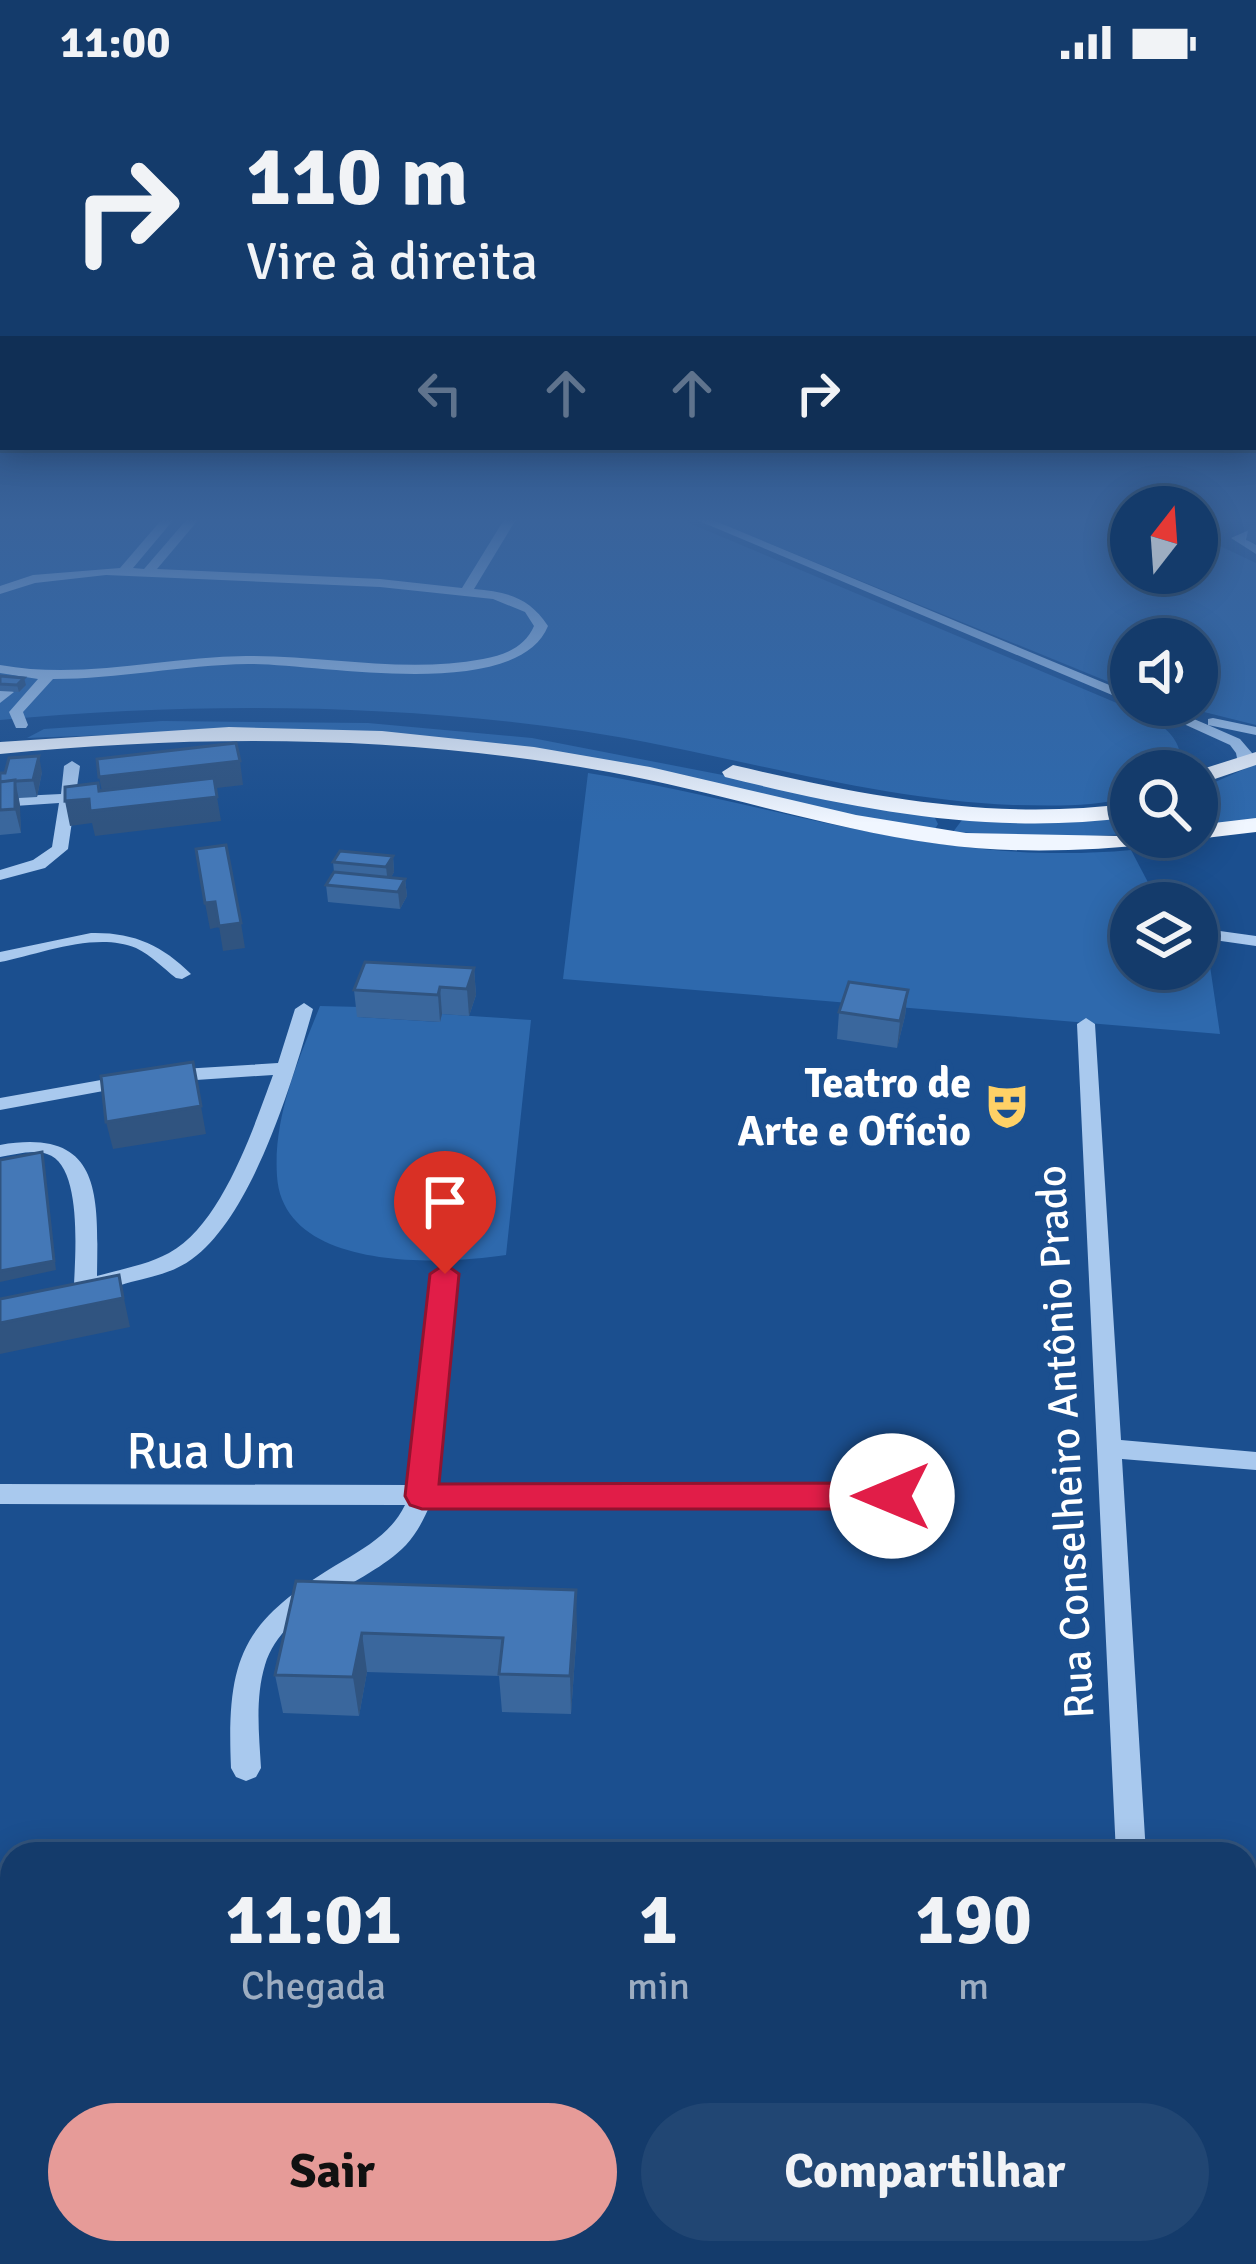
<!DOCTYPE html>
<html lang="pt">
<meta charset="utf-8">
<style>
:root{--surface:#143b6b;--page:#214673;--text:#f1f3f6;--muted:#9dadc1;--line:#33557e;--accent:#e69b98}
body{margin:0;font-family:Signika,sans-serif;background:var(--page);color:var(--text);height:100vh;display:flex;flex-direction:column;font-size:45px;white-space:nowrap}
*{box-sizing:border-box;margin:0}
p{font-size:39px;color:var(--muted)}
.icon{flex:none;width:66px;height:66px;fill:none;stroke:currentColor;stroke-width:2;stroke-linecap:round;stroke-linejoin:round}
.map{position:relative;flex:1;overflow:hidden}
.sheet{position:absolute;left:0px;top:1758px;width:1257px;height:423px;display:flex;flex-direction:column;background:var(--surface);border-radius:36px 36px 0 0;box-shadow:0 6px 30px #0003,0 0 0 3px var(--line)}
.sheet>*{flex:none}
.hud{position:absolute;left:0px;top:0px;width:1257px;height:366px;box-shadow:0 6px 30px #0003,0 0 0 3px var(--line);background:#143b6b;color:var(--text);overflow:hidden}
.needle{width:78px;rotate:17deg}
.controls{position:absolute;left:1110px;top:402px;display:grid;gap:24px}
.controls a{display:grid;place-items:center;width:108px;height:108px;border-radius:50%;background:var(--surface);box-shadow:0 6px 30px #0003,0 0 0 3px var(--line);font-size:60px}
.pin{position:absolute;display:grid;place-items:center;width:102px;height:102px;color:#fff;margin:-123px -51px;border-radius:50% 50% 50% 0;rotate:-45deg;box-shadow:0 0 12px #0007}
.pin .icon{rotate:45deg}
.me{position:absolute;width:132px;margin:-66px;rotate:270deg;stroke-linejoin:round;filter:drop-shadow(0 0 9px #0008)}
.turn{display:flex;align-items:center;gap:42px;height:252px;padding:0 48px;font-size:54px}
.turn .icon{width:156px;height:156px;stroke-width:2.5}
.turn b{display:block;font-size:84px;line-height:102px}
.lanes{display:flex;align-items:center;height:114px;padding:0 48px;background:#0003;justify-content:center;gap:60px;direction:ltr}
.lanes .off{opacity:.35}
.eta{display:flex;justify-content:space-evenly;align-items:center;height:204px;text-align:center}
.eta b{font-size:72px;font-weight:700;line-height:84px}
.action{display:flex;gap:24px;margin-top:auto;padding:24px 48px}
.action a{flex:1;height:138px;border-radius:72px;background:var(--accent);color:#111;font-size:48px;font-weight:700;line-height:138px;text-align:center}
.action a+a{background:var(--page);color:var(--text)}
.status{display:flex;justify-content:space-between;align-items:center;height:84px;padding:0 60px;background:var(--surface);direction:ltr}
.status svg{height:33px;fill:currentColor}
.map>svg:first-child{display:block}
</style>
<div class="status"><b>11:00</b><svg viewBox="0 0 49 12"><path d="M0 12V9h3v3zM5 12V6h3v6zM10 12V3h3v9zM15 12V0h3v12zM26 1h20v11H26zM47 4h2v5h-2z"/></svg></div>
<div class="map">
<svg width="1256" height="2180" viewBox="0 0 1256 2180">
<rect width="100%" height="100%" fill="#1b4f8f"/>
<!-- green -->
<g fill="#2e69ad" fill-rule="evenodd">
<path d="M0,434H677L1150,633C1170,647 1186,661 1178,687H1131V713C1093,723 1053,722 1013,721C866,715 727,669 582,647C390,619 193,618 0,636Z"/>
<polygon points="707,434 1131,434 1131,489 1197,489 1197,451 1256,479 1256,641 1176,621 1197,621 1197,555 1131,555 1131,607"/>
<polygon points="162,637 368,639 532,654 934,732 938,740 935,745 897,742 615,678 213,647 27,654 44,645"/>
<polygon points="1256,680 1256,735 1197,744 1197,706"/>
<path d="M588,689C774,719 939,784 1131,766L1151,804L1199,807L1220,950L563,895ZM1131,819H1197V885H1131Z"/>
<polygon points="1131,733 1131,750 1064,753 953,748 962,736"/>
<path d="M320,922L361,923L358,933L439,938L442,930L531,936L506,1171C441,1181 283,1188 277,1092C273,1032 299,975 320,922Z"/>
</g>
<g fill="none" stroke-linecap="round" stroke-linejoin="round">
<!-- minor -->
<g fill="#a9c9ee" fill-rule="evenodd">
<path d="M163,434H175L133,484L144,485L188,434H200L157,485L380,495L462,504L505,434H517L474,505C507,508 529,513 548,542C516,620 316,579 248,580C182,581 118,595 53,595L23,628L28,641L26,644H16L9,628L38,595L0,589V581C83,596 163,573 246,572C325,571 404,590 483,575C505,571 525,563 534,542L525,528L493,515L380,503L106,491L35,499L0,510V502L33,491L120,484Z"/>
<polygon points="692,434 708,434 1131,610 1131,619"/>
<polygon points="1256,443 1256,451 1246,455 1256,461 1256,470 1231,454"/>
<polygon points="7,604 14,608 0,619 0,607"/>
<polygon points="1142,621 1161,621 1208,641 1208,635 1213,634 1256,643 1256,651 1208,641 1240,655 1252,669 1251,676 1238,679 1236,669 1230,661"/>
<polygon points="72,677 80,682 68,765 45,784 0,796 0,786 33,776 52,763 59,719 0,723 0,713 61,710 64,682"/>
<polygon points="1220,847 1256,852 1256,862 1214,856 1214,848"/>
<path d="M91,849C133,848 162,861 191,890L182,895L176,894C163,884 151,871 136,864C96,847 40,870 0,878V868Z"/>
<path d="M304,919L313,925C293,996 253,1131 192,1175C175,1188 152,1193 131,1198C114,1203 94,1211 77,1207L74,1202C75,1172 83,1081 47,1070C33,1065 14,1071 0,1073V1061C103,1043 98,1112 97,1192C121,1185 147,1181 169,1169C222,1140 253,1045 273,991L166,998L156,992L166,986L278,979L295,925Z"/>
<polygon points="1086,934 1095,940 1121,1356 1256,1368 1256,1386 1122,1375 1146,1770 1116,1770 1077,940"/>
<polygon points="129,991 139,997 136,1001 0,1026 0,1014"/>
<path d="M445,1181L456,1189L435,1401L892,1402L901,1405L905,1412L901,1419L892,1422L430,1421C424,1435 417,1449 406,1461C364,1504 285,1518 265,1581C255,1614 259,1650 261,1684L256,1693L246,1697L236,1693L231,1684C226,1569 244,1536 343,1477C368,1462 392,1448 405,1421L0,1420V1400L409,1401L434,1189Z"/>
<polygon points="0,1958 12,1960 12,1994 0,1992"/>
<polygon points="41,2169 77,2169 74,2180 38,2180"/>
<polygon points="93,2169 129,2169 126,2180 90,2180"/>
<polygon points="1135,2169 1171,2169 1172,2180 1136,2180"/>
</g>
<!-- major -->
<g fill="#f0f6ff" fill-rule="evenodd">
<path d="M229,643L382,647L534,663L650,683L856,731L966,749L1170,753L1158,760C1085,767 1012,770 939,760C828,745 720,708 609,688C407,651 204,650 0,670V658Z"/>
<polygon points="1256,668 1256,681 1197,701 1196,687"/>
<path d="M733,681C865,712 995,738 1131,719V733C993,752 859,726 725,693L722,688Z"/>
<polygon points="1256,734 1256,748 1197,755 1189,753 1197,753 1197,741"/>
</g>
</g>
<!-- wall -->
<g fill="#3a679d">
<polygon points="1197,434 1230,436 1227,449 1211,454 1197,449"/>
<polygon points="1256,441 1256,460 1246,456 1249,442"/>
<polygon points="0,592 26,601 19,608 0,607"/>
<polygon points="42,688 37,713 19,714 21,749 0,751 0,689"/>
<polygon points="393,772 394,788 391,793 405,795 407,812 400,825 328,818 326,801 334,788 333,778"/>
<polygon points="474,884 476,911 469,932 442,930 440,938 357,933 354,906"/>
<polygon points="908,906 905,932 897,964 837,955 839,928"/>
<polygon points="296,1497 577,1545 571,1630 502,1628 499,1592 367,1588 359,1632 283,1629 275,1591"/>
</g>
<!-- shaded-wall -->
<g fill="#305480">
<polygon points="1230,436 1227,449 1211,454 1214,441"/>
<polygon points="24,594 26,601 19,608 17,601"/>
<polygon points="39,672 42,688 37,713 33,696"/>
<polygon points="240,677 243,701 104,717 99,693"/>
<polygon points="15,696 20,721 21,749 15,725"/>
<polygon points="99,707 104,726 217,713 221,737 95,752 92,739 70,742 65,717"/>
<polygon points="393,772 394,788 388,800 386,783"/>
<polygon points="405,795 407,812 400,825 398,808"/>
<polygon points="215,818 219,843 210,845 205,819"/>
<polygon points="241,839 245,864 223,867 219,842"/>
<polygon points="474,884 476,911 469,932 467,905"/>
<polygon points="440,903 442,930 440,938 438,911"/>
<polygon points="908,906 905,932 897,964 900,937"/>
<polygon points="201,1022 206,1050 113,1065 106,1038"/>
<polygon points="42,1068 56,1186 0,1198 0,1187"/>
<polygon points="119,1191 130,1243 0,1270 0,1239"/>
<polygon points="576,1506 577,1545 571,1630 570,1592"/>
<polygon points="362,1549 367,1588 359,1632 353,1593"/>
</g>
<!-- building -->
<g fill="#4478b7" stroke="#305480" stroke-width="3">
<polygon points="1197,434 1225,434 1230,436 1214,441"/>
<polygon points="0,592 24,594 17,601 0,600"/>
<polygon points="236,659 240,677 99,693 97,675"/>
<polygon points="39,672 33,696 0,698 0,689 5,689 9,674"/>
<polygon points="214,694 217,713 90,727 89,715 65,717 65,703 98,699 99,707"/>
<polygon points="15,696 15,725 0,726 0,698"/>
<polygon points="226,761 241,839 219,842 215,818 205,819 196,765"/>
<polygon points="340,767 393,772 386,783 333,778"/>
<polygon points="334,788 405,795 398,808 326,801"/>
<polygon points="365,878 474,884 467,905 440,903 438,911 354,906"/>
<polygon points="849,898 908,906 900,937 839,928"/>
<polygon points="193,978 201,1022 106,1038 101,992"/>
<polygon points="42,1068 54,1177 0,1187 0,1076"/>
<polygon points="119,1191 123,1214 0,1239 0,1215"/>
<polygon points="296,1497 576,1506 570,1592 499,1590 503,1554 362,1549 353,1593 275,1591"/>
</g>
<!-- sky -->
<linearGradient id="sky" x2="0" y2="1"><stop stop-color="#0f2b4f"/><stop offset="0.59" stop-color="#39639b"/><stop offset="1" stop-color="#39639b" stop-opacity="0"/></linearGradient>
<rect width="1256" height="739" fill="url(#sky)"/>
<!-- route -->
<polygon fill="#e11d48" stroke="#92132f" stroke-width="3" points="445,1180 459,1190 439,1400 892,1399 904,1403 909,1412 904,1421 892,1425 422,1425 410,1421 405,1412 430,1190"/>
<!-- icons -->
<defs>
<symbol id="theatre-bare" viewBox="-9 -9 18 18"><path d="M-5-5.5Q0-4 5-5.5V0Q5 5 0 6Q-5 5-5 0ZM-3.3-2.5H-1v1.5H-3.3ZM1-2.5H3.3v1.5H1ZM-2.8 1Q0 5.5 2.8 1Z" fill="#ffd166" stroke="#1b4f8f" stroke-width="2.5" paint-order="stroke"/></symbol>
</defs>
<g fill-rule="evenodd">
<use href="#theatre-bare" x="974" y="989" width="66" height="66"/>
</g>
<g text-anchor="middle" stroke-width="12" stroke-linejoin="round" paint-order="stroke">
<!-- poi labels -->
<g font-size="42" font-weight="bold" fill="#fff" stroke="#1b4f8f" text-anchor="end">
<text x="971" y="1013">Teatro de<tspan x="971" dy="48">Arte e Ofício</tspan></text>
</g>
<!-- street labels -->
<g font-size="42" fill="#fff" stroke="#1b4f8f">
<text transform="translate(1064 1358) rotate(-93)" y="15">Rua Conselheiro Antônio Prado</text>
</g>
<!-- near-street labels -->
<g font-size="51" fill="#fff" stroke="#1b4f8f">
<text x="211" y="1384">Rua Um</text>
</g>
</g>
</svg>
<div class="controls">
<a><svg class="needle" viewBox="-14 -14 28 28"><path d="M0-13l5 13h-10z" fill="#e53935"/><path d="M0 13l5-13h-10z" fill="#9dadc1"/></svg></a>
<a><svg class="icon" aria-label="sound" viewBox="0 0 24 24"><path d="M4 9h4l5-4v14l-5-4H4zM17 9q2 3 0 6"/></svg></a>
<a><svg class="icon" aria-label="search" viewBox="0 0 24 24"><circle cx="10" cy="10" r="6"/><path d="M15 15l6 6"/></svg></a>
<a><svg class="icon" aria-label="layers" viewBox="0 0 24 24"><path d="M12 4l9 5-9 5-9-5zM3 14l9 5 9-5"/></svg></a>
</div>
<div class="pin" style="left:445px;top:1190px;background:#d93025"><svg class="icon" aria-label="arrive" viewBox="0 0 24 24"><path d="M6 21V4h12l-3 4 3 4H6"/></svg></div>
<svg class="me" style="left:892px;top:1412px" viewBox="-20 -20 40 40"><circle r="19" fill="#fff"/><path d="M0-13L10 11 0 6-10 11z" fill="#e11d48"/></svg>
<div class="hud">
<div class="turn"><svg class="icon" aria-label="right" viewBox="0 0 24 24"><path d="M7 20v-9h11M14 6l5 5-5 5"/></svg><div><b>110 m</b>Vire à direita</div></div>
<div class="lanes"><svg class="icon off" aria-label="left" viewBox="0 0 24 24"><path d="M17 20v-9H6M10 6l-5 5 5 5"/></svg><svg class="icon off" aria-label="ahead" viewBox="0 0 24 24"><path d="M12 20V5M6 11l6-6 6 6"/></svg><svg class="icon off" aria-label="ahead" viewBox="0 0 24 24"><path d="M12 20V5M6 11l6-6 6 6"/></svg><svg class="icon" aria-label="right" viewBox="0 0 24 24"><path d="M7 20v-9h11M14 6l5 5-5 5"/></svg></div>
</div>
<section class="sheet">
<div class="eta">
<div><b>11:01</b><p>Chegada</p></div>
<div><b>1</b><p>min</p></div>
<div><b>190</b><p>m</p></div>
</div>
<div class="action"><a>Sair</a><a>Compartilhar</a></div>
</section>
</div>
